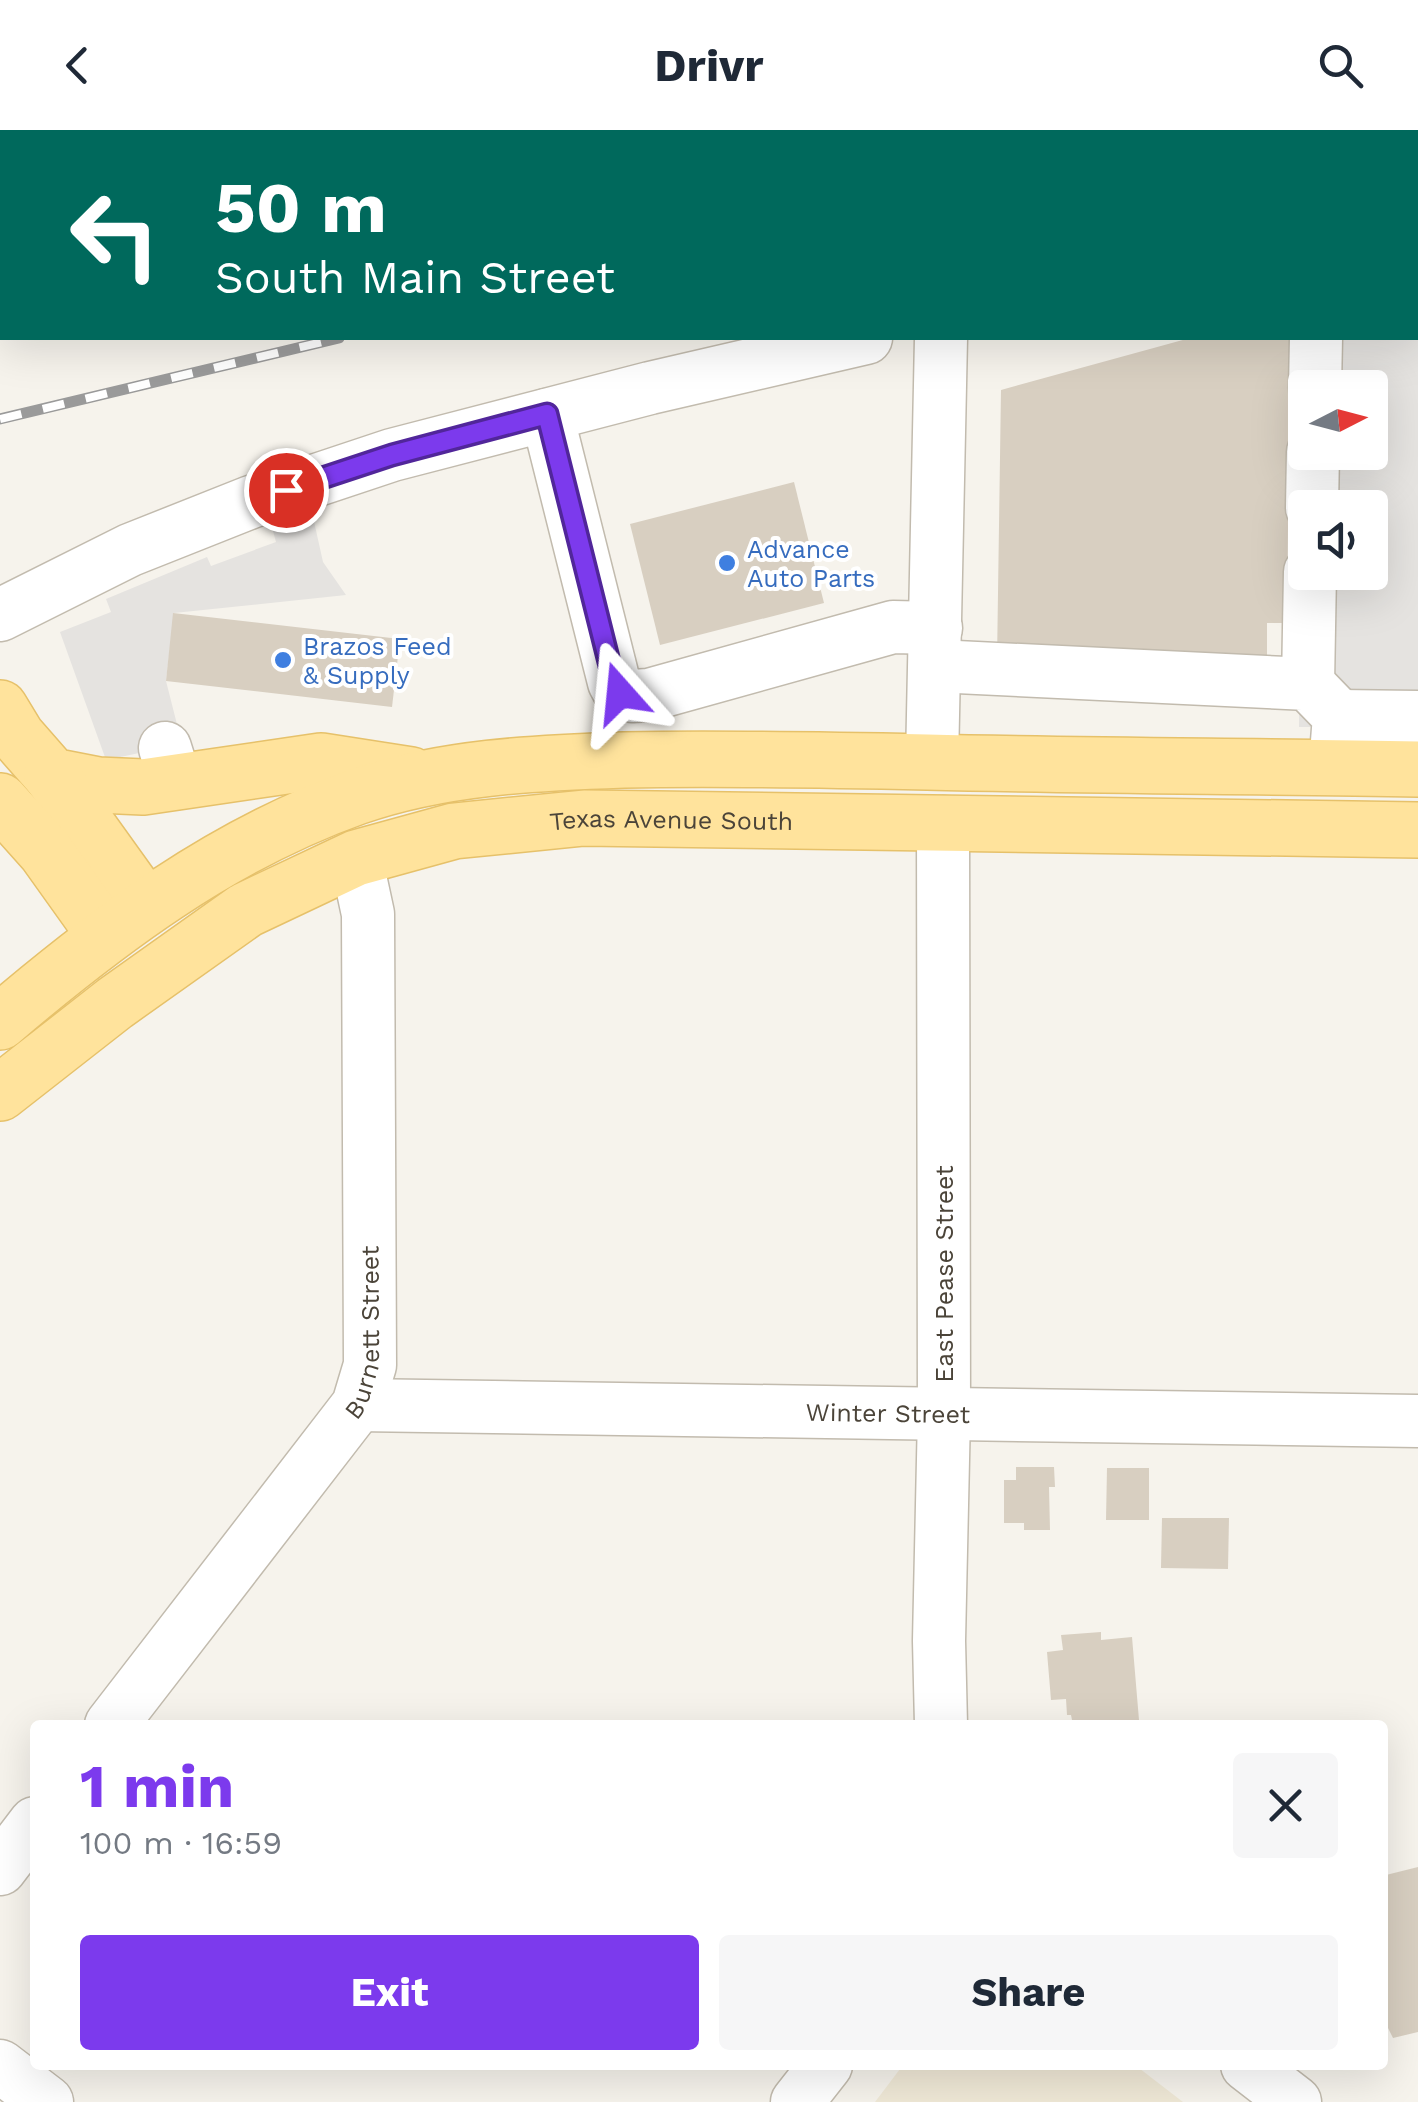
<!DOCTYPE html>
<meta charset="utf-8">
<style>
:root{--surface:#fff;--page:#f6f6f7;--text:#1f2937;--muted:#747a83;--accent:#7c3aed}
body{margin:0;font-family:"Work Sans",sans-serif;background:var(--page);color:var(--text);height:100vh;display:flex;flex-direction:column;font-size:38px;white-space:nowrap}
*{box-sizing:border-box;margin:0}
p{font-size:32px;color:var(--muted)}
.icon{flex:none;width:55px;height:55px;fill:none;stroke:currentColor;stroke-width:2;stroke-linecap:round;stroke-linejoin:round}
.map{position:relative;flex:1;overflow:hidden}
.side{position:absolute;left:30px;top:1590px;width:1358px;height:350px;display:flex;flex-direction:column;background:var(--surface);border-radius:10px;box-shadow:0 10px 40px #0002}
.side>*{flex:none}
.banner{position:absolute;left:0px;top:0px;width:1420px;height:210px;box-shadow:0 10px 40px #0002;background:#00695c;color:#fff;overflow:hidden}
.needle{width:65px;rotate:84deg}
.fabs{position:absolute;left:1288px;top:240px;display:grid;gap:20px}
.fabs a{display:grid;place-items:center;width:100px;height:100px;border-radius:10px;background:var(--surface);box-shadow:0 10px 40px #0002;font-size:50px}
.pin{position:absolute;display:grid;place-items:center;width:85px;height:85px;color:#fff;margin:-42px;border:5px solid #fff;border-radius:50%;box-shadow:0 2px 10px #0007}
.me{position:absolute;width:110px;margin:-55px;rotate:342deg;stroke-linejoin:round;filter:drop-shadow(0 0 8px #0008)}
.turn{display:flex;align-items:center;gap:35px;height:210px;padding:0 50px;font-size:45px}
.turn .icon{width:130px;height:130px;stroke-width:2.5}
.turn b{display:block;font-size:70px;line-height:85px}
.round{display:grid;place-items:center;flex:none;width:105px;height:105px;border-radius:10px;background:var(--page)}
.summary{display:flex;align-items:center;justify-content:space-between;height:170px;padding:0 50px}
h1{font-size:60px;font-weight:700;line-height:75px;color:var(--accent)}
.action{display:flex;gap:20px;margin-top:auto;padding:20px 50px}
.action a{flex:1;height:115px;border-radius:10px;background:var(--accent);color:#fff;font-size:40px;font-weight:700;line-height:115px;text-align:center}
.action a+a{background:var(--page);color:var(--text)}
header{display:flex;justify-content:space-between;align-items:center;height:130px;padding:0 50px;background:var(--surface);font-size:45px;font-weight:700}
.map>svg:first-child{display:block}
</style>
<header><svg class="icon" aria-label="back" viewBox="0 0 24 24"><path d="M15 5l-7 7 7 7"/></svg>Drivr<svg class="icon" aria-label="search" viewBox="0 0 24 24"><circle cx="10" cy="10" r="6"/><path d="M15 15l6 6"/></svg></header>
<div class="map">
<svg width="1418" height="1972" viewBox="0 0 1418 1972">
<rect width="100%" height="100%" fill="#f6f3ec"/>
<!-- industrial -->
<polygon fill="#e6e2dd" points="0,0 710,0 2,2 0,177"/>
<!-- education -->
<polygon fill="#efe8d6" points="903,1935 1135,1935 1183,1972 875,1972"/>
<!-- parking -->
<g fill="#e5e3e0" fill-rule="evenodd">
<path d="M1418,133V597H1299L1304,208H1418ZM1305,258H1370V322H1305ZM1305,378H1370V442H1305Z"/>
<polygon points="313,387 323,432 346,465 174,483 166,551 182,614 106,630 60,502 111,482 106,469 207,427 211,436 276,412 273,401"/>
</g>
<!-- building -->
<g fill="#d8cfc1">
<polygon points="1190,208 1290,208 1287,493 1267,493 1267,536 997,531 1001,260"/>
<polygon points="794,352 824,473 660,515 630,394"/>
<polygon points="173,483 400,509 392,577 166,551"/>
<polygon points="1016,1337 1054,1337 1055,1357 1049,1357 1050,1400 1024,1400 1024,1393 1004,1393 1004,1350 1016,1350"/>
<polygon points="1107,1338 1149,1338 1149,1390 1106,1390"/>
<polygon points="1162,1388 1229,1388 1228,1439 1161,1438"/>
<polygon points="1101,1502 1101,1510 1132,1507 1139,1590 1073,1595 1071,1585 1067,1585 1066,1569 1051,1570 1047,1522 1063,1520 1061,1505"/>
<polygon points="1418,1737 1418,1902 1393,1908 1382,1886 1382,1746"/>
</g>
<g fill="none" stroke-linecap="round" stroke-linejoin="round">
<defs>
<g id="minor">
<polyline points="945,2 946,0"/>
<polyline points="1315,258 1316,208"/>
<polyline points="547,285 614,552 620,563 632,566 649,565 893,497 936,498"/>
<polyline points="1312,378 1313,322"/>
<polyline points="0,485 130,420 251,372 392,325 650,258 866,208"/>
<polyline points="936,536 1308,554 1339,586 1335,637"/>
<polyline points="1308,554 1310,442"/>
<polyline points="1339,586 1418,587"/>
<polyline points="165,618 176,653"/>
<polyline points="932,632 941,208"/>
<path id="s1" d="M358,1275L1418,1291"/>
<path id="s2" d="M111,1595L358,1275L370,1235L368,784L356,728"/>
<polyline points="941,1595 939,1511 944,1284 943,692"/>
<polyline points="0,1739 35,1693"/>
<polyline points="1247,1935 1295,1972"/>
<polyline points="0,1936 47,1972"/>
<polyline points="797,1972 826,1935"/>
</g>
<g id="major">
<polyline points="0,578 17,606 52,646 98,655 143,657 321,631 411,645"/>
<polyline points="52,646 146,777"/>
<polyline points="0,671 45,721 105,805"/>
<path d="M0,892C108,800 221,715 356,667C442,637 534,633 624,630C725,628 826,630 927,632C1090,636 1254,636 1418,639"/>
<path id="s3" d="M0,963L115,873L246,780L356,728L454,701L584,688L1418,700"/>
</g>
</defs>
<!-- minor casing -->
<use href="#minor" stroke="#c2bbae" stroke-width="55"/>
<!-- major casing -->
<use href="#major" stroke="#e6c16a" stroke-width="58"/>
<!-- minor -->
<use href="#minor" stroke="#fff" stroke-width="52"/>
<!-- major -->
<use href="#major" stroke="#ffe39c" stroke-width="55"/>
<defs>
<g id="rail">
<polyline points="1219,2 1230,0"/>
<polyline points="0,289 339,208"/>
</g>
</defs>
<!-- rail casing -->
<use href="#rail" stroke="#9a9a9a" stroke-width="11"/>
<!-- rail -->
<use href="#rail" stroke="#fff" stroke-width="8" stroke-dasharray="22" stroke-linecap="butt"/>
</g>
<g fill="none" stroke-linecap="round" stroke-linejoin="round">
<defs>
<polyline id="route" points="286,360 392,325 547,284 614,552 620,563"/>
</defs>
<!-- route casing -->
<use href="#route" stroke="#51269a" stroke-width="25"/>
<!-- route -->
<use href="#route" stroke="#7c3aed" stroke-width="18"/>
</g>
<!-- markers -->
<g fill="#3f7fe0" stroke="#fff" stroke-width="4">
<circle cx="727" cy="433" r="10"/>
<circle cx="283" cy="530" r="10"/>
</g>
<g text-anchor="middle" stroke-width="8" stroke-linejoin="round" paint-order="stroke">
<!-- shop labels -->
<g font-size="25" fill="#366cbe" stroke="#fff" text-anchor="start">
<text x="747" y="428">Advance<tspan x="747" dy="29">Auto Parts</tspan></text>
<text x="303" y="525">Brazos Feed<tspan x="303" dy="29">&amp; Supply</tspan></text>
</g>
<!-- street labels -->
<g font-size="25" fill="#4b4439" stroke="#fff">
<text dy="9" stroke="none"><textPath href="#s3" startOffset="748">Texas Avenue South</textPath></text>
<text transform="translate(944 1144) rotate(-90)" y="9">East Pease Street</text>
<text dy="9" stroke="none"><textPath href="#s2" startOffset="478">Burnett Street</textPath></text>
<text dy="9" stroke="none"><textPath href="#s1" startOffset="530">Winter Street</textPath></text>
</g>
</g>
</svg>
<div class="fabs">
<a><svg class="needle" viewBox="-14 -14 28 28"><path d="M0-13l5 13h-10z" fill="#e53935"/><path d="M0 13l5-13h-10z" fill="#747a83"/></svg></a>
<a><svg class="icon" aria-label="sound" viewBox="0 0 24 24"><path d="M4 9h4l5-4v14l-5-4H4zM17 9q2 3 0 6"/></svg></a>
</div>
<div class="pin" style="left:286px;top:360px;background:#d93025"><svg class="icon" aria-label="arrive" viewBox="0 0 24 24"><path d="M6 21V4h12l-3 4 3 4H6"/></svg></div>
<svg class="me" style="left:620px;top:563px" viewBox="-20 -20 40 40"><path d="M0-17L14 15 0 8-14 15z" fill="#7c3aed" stroke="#fff" stroke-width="4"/></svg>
<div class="banner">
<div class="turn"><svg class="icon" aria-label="left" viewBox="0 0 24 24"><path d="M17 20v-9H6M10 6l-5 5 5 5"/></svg><div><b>50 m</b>South Main Street</div></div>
</div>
<section class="side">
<div class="summary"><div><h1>1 min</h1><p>100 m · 16:59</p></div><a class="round"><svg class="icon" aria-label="close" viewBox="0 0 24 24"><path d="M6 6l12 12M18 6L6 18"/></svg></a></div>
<div class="action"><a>Exit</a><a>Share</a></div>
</section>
</div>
